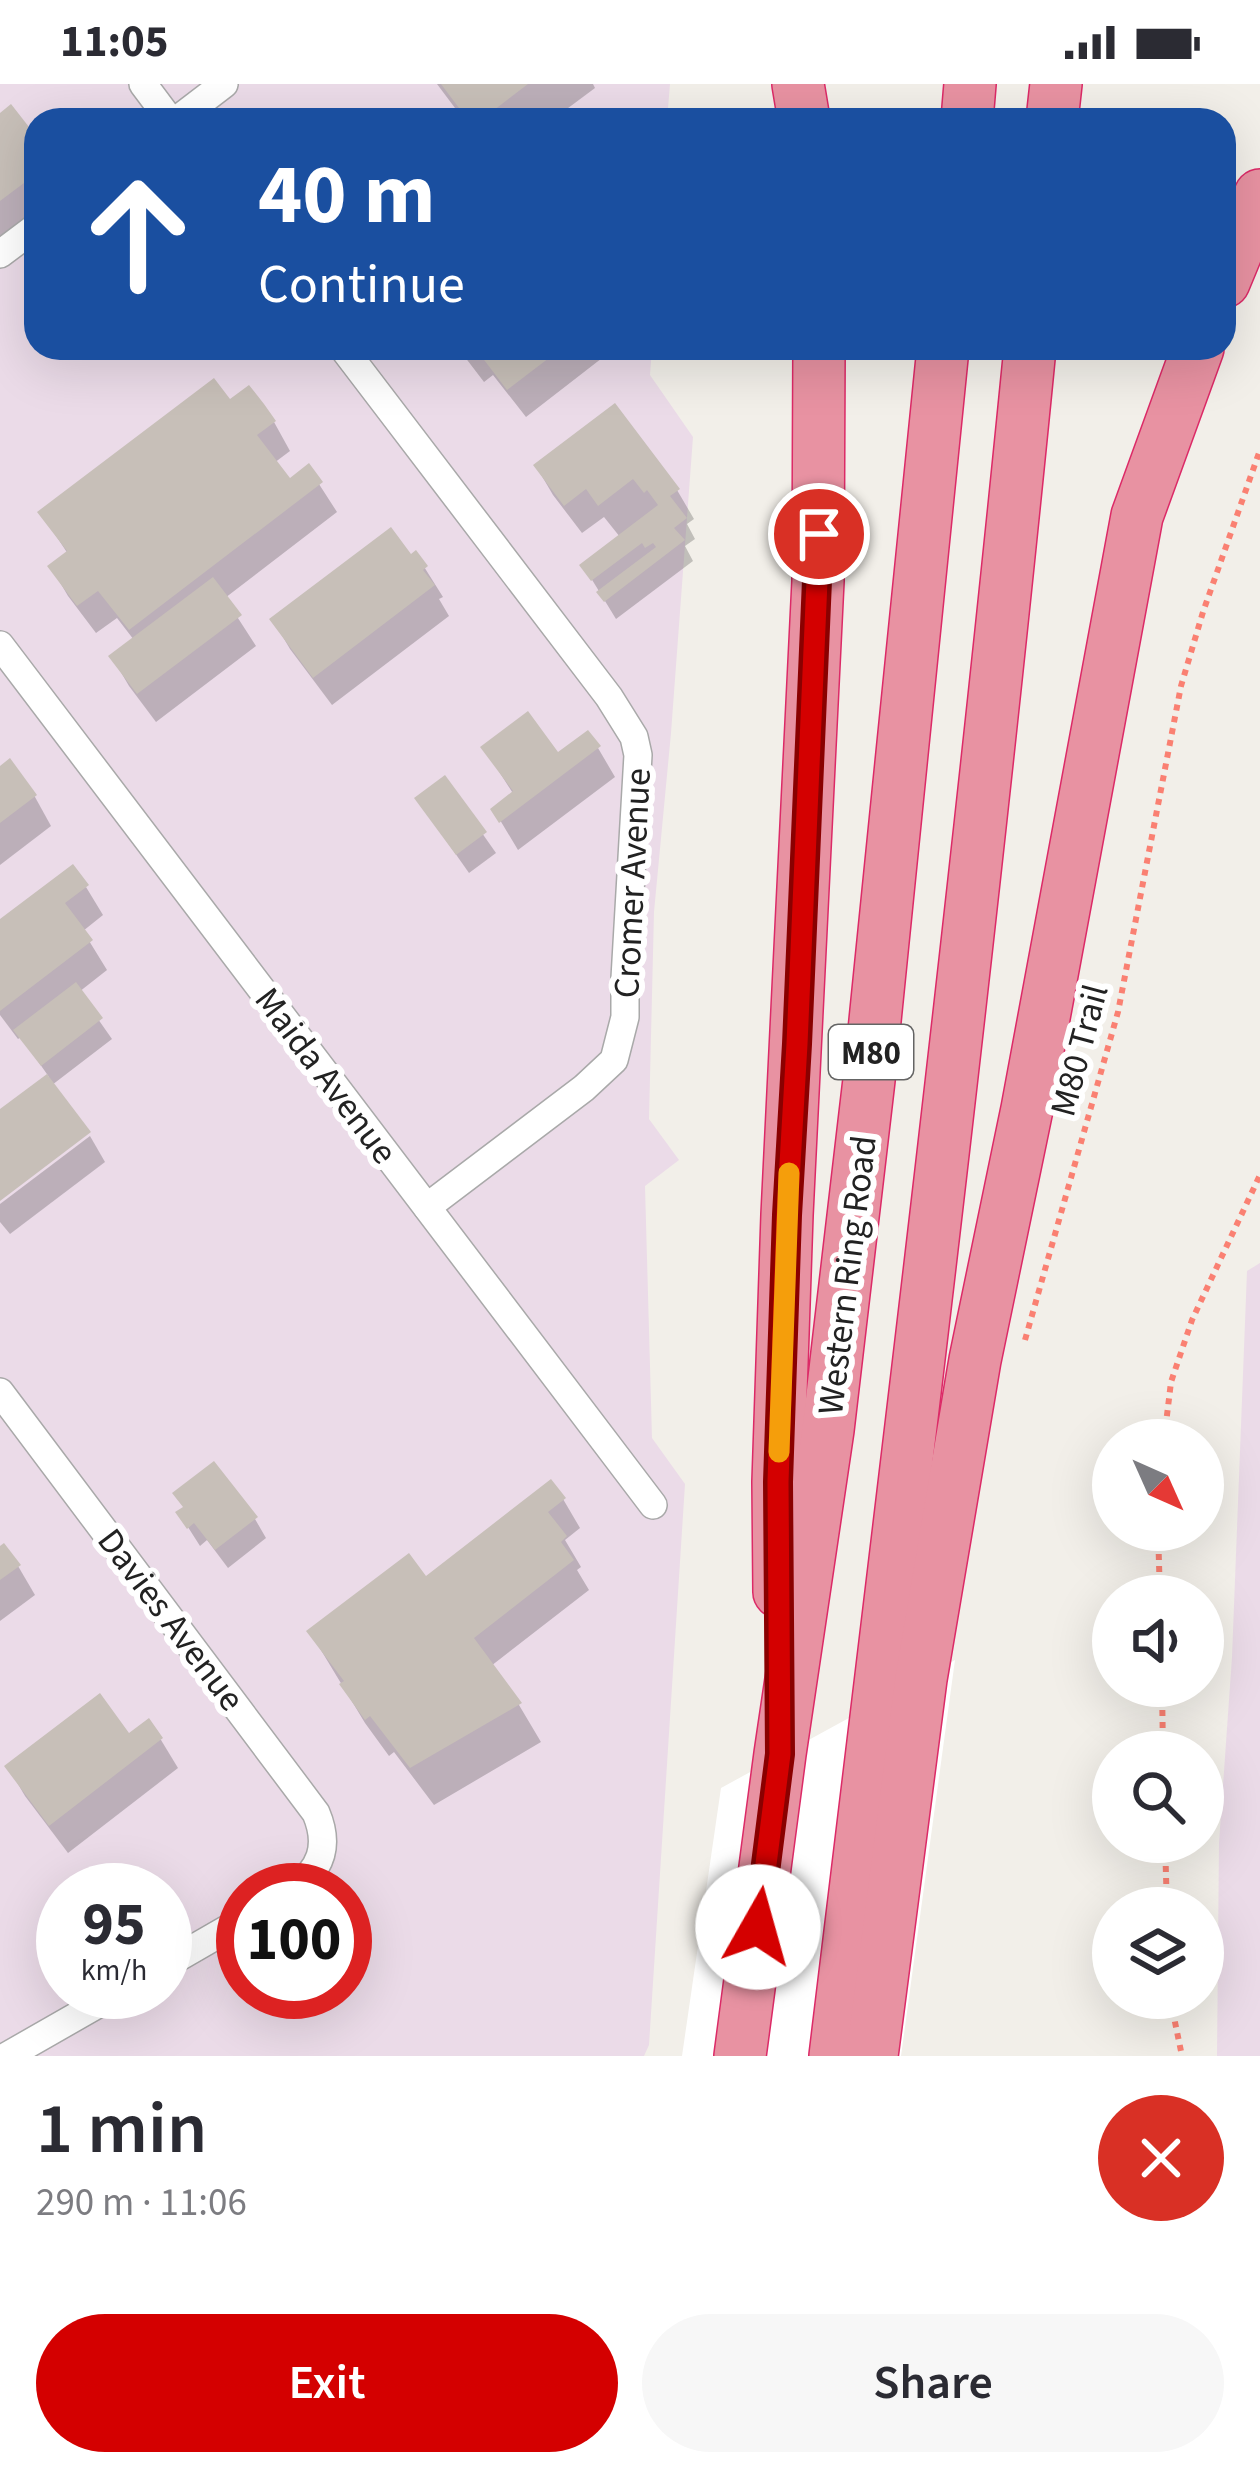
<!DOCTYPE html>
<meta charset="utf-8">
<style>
:root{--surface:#fff;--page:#f7f7f7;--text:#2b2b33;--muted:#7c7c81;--accent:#d40000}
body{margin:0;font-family:"Source Sans 3",sans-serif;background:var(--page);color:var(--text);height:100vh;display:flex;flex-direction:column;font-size:45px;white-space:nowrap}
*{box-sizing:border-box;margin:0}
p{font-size:39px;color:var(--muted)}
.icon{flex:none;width:66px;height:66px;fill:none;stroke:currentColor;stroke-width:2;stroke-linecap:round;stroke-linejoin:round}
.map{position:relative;height:1972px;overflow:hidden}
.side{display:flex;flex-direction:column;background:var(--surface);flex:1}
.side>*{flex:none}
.guide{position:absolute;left:24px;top:24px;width:1212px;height:252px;border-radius:36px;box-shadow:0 12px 48px #0002;background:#1a4fa0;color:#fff;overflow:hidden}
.needle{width:78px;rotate:135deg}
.tools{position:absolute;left:1092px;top:1335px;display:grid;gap:24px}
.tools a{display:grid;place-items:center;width:132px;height:132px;border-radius:50%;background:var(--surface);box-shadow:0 12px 48px #0002;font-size:60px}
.speed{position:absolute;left:36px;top:1779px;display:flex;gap:24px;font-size:60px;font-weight:700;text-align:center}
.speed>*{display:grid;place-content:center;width:156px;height:156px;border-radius:50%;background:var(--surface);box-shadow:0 12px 48px #0002;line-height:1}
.speed small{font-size:30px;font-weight:400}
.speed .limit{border:18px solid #d22;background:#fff;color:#111}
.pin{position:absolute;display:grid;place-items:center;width:102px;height:102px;color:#fff;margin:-51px;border:6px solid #fff;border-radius:50%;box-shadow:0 3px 12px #0007}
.me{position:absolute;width:132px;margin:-66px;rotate:7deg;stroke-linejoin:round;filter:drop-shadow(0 0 9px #0008)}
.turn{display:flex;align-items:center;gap:42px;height:252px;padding:0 36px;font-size:54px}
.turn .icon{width:156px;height:156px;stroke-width:2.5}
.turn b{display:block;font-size:84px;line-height:102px}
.round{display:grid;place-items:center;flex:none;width:126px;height:126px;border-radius:63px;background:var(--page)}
.headline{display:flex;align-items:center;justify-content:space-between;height:204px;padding:0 36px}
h1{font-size:72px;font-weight:600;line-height:90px}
.cta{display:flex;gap:24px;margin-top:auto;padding:24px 36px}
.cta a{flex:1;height:138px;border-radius:72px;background:var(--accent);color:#fff;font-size:48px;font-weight:600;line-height:138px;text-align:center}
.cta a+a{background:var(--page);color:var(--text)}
.status{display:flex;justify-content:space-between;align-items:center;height:84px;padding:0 60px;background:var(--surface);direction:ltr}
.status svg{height:33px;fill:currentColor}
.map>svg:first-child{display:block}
</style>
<div class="status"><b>11:05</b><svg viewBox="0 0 49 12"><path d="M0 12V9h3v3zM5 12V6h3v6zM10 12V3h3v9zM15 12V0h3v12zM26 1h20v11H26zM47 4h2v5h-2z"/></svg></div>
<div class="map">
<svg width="1260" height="1972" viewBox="0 0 1260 1972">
<rect width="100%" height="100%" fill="#f2efe9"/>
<!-- industrial -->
<g fill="#ebdbe8" fill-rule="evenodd">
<path d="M0,0H670L667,36H36V264H652L650,291L693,353L671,649L654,828L649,1035L679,1076L645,1102L652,1354L685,1400L649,1961L644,1972H0ZM63,1806H165V1908H63ZM243,1806H345V1908H243Z"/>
<polygon points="1260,1179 1260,1972 1217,1972 1219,1759 1232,1573 1247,1187"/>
</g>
<!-- pier -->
<polygon fill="#fff" points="955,1576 901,1972 682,1972 721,1704"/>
<!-- shadow -->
<g fill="#0003">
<polygon points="437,0 593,0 595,4 552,36 464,36"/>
<polygon points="0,32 36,57 36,131 0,159"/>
<polygon points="458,264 602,264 606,271 526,333 493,291 484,298"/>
<polygon points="614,323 677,406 694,435 687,440 695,455 685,462 693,477 616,535 583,481 620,453 604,433 582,449 553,411 536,382"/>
<polygon points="274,338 290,367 274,379 289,398 308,383 337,428 225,514 256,562 156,638 129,602 112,573 134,556 117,534 96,549 68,512 51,483 68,470 41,429"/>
<polygon points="416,470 443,513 439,515 449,532 332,621 290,565 273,536"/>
<polygon points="484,664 558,672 598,664 615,693 518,766 494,726 514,711"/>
<polygon points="9,679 35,713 51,742 0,781 0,685"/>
<polygon points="444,695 496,769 469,789 417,715"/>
<polygon points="86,803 103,831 83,847 107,886 79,908 112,955 52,1001 0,1113 0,1029 49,993 21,953 18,955 0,931 0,839"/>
<polygon points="90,1052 105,1078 10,1150 0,1138 0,1120"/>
<polygon points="563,1415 580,1444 565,1456 581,1483 577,1486 589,1506 491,1582 519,1621 541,1658 434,1721 394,1668 389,1672 365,1639 310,1548 425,1496"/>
<polygon points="179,1429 255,1435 266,1454 228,1484 207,1456 200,1462"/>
<polygon points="0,1465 18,1482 35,1511 0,1537"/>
<polygon points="129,1653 161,1656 178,1684 68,1769 25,1712 8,1683"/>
</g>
<!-- building -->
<g fill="#c7bfb8">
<polygon points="441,0 528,0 481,36 468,36"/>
<polygon points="11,20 36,52 36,90 0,117 0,29"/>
<polygon points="475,264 562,264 507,306"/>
<polygon points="214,294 230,315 249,301 264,320 276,337 257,351 290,394 309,379 323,398 129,546 98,507 77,522 47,482 67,467 37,428"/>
<polygon points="615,319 680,405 670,412 687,434 674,444 685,456 604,518 596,508 656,463 653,459 645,464 642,459 591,497 579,481 658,421 647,406 644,409 633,395 598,422 586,405 564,422 533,381"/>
<polygon points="391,443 411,470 416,466 428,482 423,486 435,501 313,594 269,535"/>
<polygon points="213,493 242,531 137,610 108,572"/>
<polygon points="528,627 558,668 588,646 601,662 499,739 490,725 513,707 480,663"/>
<polygon points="10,674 37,711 0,739 0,682"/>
<polygon points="445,691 487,748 456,771 414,714"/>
<polygon points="73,780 89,801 65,819 93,856 0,927 0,835"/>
<polygon points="76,898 103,934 41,982 13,946"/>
<polygon points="47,990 91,1048 0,1117 0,1025"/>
<polygon points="214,1377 258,1433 215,1466 194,1439 187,1445 175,1428 183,1423 172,1409"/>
<polygon points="551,1395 566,1414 548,1428 567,1452 561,1458 574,1476 474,1554 522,1619 410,1684 370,1632 365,1636 339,1600 344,1597 306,1547 409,1469 426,1492"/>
<polygon points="4,1459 21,1481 0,1496 0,1462"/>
<polygon points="100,1609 129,1649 149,1634 163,1654 49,1742 4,1682"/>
</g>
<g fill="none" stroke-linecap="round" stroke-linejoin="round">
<defs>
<g id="street">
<polyline points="143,0 170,36"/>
<polyline points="177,36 224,0"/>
<polyline points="0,170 36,143"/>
<polyline points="343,264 609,613 634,653 638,671 625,894 625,933 614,976 584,1004 427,1123"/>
<polyline points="0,561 653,1421"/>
<path d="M0,1308L316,1729C330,1762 321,1786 292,1806"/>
<polyline points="165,1881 243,1836"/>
<polyline points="7,1972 119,1908"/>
</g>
<g id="highway">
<polyline points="798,0 804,36"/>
<polyline points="967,36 970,0"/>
<polyline points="1052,36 1056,0"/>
<polyline points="1224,198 1260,111"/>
<polyline points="779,1508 778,1398 787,1131 818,497 819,264"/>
<polyline points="740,1972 780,1670 828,1346 869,996 943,264"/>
<path d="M835,1972C904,1403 974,834 1030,264"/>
<polyline points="872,1972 921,1595 975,1276 1027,1025 1137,432 1198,264"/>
</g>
</defs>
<!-- street casing -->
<use href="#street" stroke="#a9a9a9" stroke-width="30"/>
<!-- highway casing -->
<use href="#highway" stroke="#dc2a67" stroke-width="54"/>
<!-- path -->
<g stroke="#fa8072" stroke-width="6" stroke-dasharray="6 6" stroke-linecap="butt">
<polyline points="1025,1256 1118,928 1181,602 1203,528 1260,366"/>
<polyline points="1164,1356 1171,1298 1192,1236 1260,1091"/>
<polyline points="1158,1446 1160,1512"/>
<polyline points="1162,1602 1163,1668"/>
<polyline points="1165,1758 1167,1824"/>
<polyline points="1170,1914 1182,1972"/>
</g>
<!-- street -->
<use href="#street" stroke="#fff" stroke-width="27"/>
<!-- highway -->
<use href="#highway" stroke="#e892a2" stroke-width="51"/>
</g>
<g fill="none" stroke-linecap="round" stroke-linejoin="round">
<defs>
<polyline id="route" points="758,1843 780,1670 778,1398 787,1131 797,960 819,450"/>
</defs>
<!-- route casing -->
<use href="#route" stroke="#8a0000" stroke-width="30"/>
<!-- route -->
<use href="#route" stroke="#d40000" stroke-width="21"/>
<!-- slow -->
<polyline stroke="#f59e0b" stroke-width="21" points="779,1368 789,1089"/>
</g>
<g text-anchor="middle" stroke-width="12" stroke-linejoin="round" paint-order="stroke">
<!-- shield labels -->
<rect fill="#fff" stroke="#646464" stroke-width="3" x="829" y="941" width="84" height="54" rx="9"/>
<g font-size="33" font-weight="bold" fill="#222">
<text x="871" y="980">M80</text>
</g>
<!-- street labels -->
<g font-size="36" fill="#222" stroke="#fff">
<text transform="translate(631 799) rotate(-87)" y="13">Cromer Avenue</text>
<text transform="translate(1078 966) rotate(-75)" y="13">M80 Trail</text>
<text transform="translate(327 991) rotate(53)" y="13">Maida Avenue</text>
<text transform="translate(846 1191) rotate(-83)" y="13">Western Ring Road</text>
<text transform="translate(172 1535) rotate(53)" y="13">Davies Avenue</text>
</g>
</g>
</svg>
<div class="tools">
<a><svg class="needle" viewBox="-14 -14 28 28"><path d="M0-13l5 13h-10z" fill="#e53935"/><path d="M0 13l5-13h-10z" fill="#7c7c81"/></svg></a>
<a><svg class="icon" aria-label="sound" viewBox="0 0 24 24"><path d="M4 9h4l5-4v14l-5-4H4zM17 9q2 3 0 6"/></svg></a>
<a><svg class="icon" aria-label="search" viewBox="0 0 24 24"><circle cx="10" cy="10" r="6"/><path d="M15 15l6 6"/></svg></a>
<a><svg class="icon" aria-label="layers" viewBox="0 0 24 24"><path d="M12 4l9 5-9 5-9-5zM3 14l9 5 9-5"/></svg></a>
</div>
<div class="speed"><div>95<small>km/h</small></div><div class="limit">100</div></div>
<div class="pin" style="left:819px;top:450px;background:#d93025"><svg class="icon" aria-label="arrive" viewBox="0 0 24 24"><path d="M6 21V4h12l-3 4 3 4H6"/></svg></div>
<svg class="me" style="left:758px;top:1843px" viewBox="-20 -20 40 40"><circle r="19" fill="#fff"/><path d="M0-13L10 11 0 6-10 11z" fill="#d40000"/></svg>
<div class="guide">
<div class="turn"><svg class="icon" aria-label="ahead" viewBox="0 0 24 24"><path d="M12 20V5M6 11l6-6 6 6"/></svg><div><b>40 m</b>Continue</div></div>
</div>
</div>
<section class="side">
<div class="headline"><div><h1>1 min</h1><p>290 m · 11:06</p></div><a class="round" style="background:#d93025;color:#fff"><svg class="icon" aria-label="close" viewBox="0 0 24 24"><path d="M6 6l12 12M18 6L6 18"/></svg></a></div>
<div class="cta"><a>Exit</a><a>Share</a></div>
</section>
